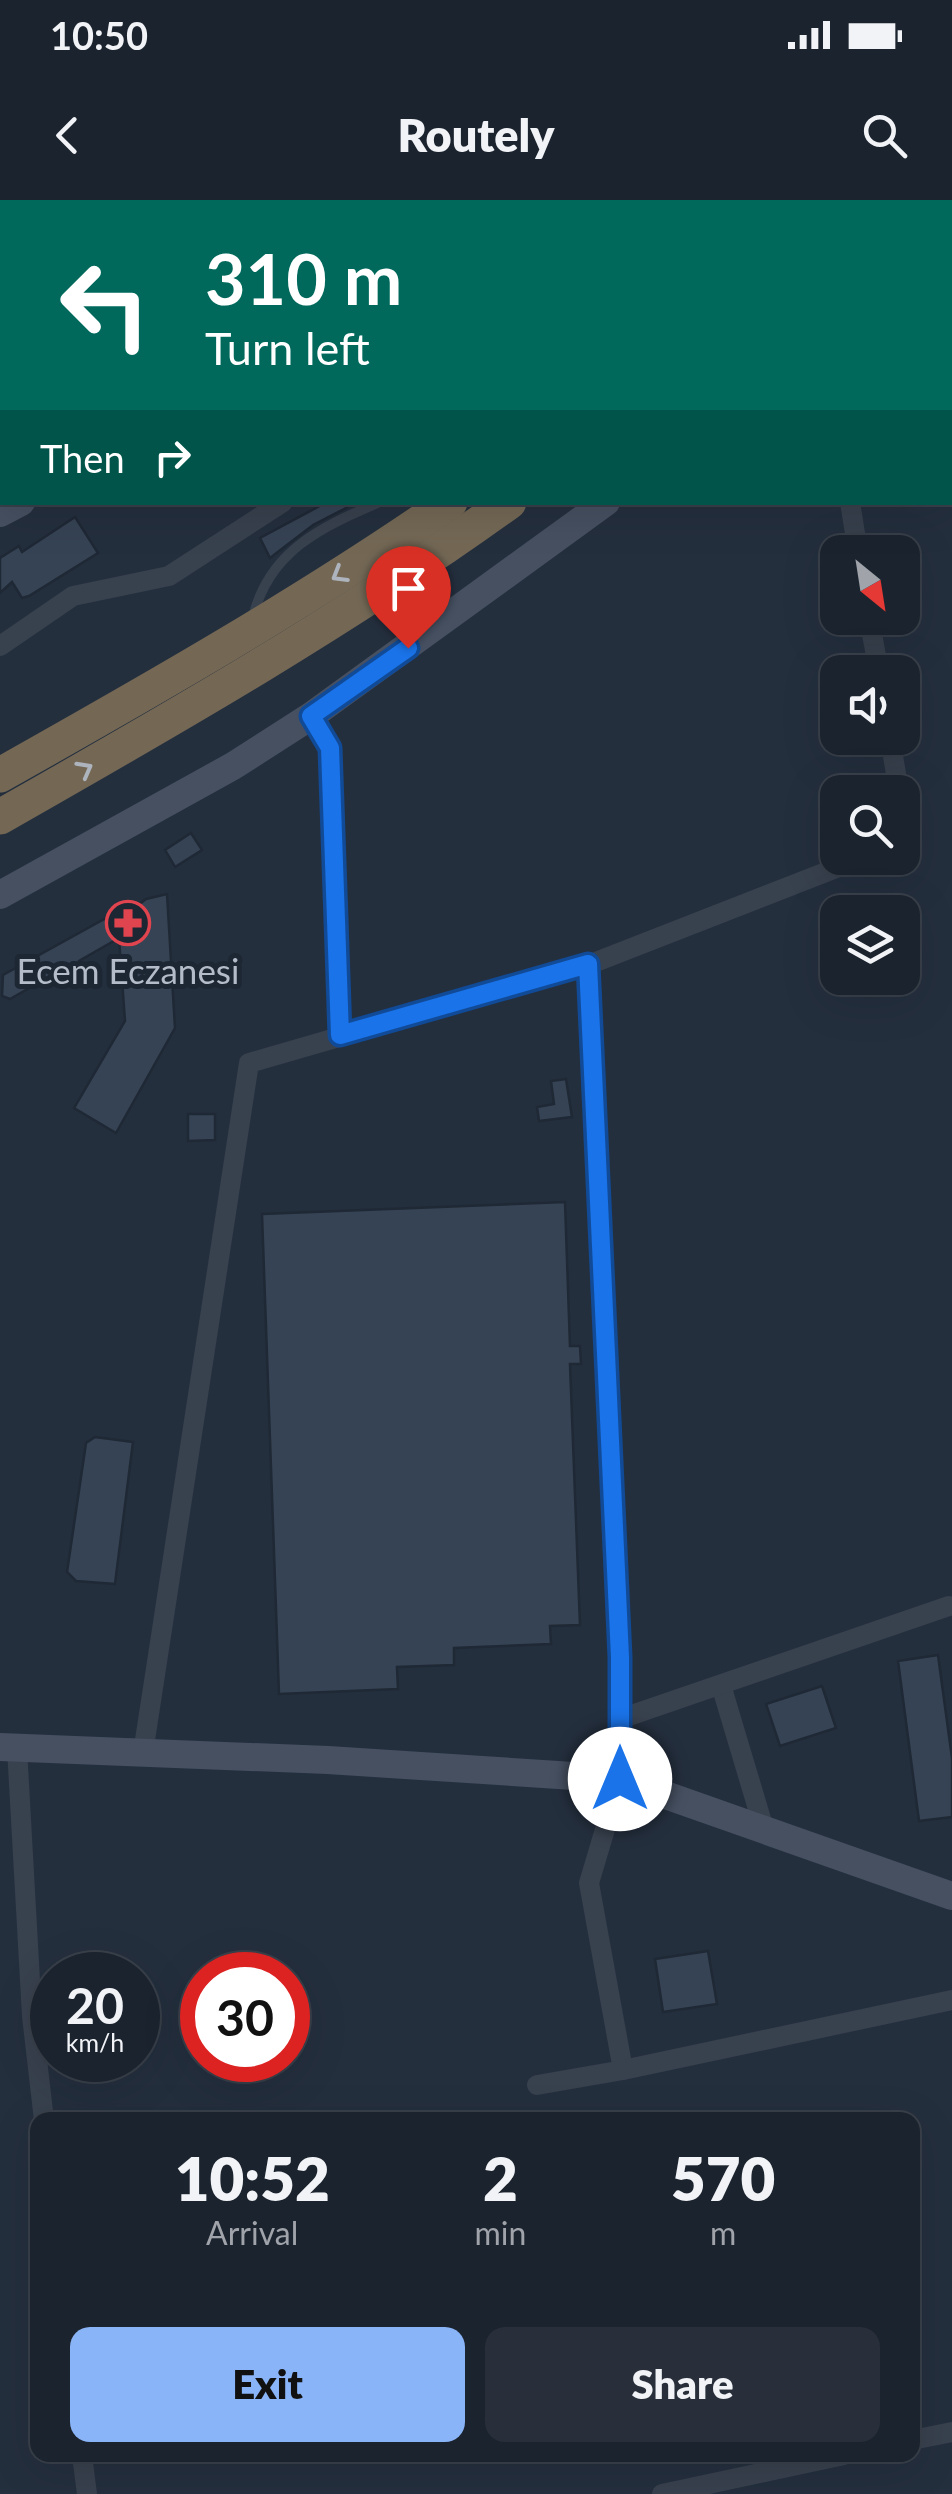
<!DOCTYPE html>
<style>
:root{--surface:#1b232e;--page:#282f3a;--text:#f1f3f6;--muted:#a0a4aa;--line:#39404a;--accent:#8ab4f8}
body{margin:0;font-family:Lato,sans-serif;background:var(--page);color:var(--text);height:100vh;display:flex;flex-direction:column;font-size:38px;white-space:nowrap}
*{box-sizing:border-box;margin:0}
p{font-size:32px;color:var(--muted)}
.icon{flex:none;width:55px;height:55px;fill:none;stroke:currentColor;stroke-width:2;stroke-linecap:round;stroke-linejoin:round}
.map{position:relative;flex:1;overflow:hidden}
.side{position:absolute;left:30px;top:1912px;width:890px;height:350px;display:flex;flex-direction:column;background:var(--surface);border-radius:20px;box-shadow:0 10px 40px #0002,0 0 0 2px var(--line)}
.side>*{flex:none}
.top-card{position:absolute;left:0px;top:0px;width:952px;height:305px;box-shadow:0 10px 40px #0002,0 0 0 2px var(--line);background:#00695c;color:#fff;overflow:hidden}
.needle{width:65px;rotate:150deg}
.tools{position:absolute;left:820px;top:335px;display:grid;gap:20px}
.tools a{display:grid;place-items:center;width:100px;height:100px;border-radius:20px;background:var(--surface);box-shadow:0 10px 40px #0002,0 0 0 2px var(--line);font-size:50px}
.speed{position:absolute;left:30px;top:1752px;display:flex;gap:20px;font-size:50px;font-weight:700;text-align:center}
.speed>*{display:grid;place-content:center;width:130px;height:130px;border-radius:50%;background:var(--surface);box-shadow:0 10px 40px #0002,0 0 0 2px var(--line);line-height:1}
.speed small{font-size:25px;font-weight:400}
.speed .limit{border:15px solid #d22;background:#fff;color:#111}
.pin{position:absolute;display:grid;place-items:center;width:85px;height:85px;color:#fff;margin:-102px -42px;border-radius:50% 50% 50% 0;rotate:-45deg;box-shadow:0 0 10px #0007}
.pin .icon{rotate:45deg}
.me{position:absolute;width:110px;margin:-55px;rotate:0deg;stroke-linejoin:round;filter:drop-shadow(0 0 8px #0008)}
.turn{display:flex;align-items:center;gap:35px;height:210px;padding:0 40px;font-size:45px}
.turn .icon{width:130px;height:130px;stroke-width:2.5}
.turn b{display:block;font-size:70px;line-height:85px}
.then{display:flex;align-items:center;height:95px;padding:0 40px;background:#0003;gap:20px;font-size:38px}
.eta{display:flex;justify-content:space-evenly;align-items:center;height:170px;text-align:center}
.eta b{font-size:60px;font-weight:800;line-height:70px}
.button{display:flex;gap:20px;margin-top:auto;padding:20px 40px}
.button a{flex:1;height:115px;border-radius:20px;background:var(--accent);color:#111;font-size:40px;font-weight:800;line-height:115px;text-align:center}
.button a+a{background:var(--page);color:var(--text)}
.status{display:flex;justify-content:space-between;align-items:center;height:70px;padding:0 50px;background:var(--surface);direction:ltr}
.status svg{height:28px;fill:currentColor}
header{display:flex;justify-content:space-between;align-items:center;height:130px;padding:0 40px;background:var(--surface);font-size:45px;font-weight:800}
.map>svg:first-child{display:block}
</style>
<div class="status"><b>10:50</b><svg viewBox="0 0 49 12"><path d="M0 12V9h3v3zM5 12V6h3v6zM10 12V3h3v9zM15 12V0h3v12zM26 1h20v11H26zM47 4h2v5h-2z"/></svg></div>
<header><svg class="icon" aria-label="back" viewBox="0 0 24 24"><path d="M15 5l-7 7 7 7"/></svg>Routely<svg class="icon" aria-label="search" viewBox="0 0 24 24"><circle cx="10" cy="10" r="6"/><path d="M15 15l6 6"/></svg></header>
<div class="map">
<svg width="952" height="2294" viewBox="0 0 952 2294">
<rect width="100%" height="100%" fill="#242f3e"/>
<!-- building -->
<g fill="#364354" stroke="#1f2835" stroke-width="2.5">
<polygon points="327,302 346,302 348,307 313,325 270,358 260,338"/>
<polygon points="75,317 98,353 29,396 22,398 12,382 0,393 0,358 19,346 22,352"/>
<polygon points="191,633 202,650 175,667 165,650"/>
<polygon points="167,694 175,828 116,933 74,908 125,821 119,738 79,761 83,768 51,786 47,778 10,799 2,796 3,775 117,712 118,721 146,699"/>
<polygon points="566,879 572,917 539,921 537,907 554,904 551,881"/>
<polygon points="188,914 215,914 215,940 188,941"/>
<polygon points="565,1002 570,1146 580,1146 581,1164 570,1164 580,1425 550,1426 551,1444 454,1448 454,1465 397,1467 398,1489 279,1494 262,1014"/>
<polygon points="95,1237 133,1242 115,1384 76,1381 67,1372 86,1243"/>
<polygon points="938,1455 952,1558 952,1617 919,1621 898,1461"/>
<polygon points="822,1486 836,1528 780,1546 766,1504"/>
<polygon points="708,1751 717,1804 663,1812 655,1759"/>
</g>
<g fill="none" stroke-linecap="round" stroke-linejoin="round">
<!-- lane -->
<g stroke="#38414e" stroke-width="10">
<polyline points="950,4 951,0"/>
<path d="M253,417C269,351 321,327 380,302"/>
</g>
<!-- street -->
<g stroke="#38414e" stroke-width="20">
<polyline points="414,0 415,2"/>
<polyline points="524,0 525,2"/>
<polyline points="654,0 655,2"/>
<polyline points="710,2 713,0"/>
<polyline points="815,2 818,0"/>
<polyline points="0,55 2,55"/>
<polyline points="0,91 2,95"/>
<polyline points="850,302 858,352"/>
<polyline points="869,418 879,472"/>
<polyline points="0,446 73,396 169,376 283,302"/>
<polyline points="311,516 330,548 340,835"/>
<polyline points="890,538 899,592"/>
<polyline points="588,765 620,1457 620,1579 589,1683 623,1870"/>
<polyline points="721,1485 764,1629"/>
<polyline points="620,1519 949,1406"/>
<polyline points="17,1548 32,1816 44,1920"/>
<polyline points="143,1553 249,863 588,765 862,658"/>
<polyline points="537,1885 623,1870 952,1800"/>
<polyline points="912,2240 952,2232"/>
<polyline points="82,2255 87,2294"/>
<polyline points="662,2294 844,2255"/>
</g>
<!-- secondary -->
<g stroke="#465061" stroke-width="28">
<polyline points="950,228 952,227"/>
<polyline points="0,313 21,302"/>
<polyline points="0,695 233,566 311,516 606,302"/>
<polyline points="0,1547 328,1560 620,1579 952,1696"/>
</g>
<!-- highway -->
<g stroke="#746855" stroke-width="35">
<polyline points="856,2 859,0"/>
<polyline points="915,2 918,0"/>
<path d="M0,575C153,489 306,402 450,302"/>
<path d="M0,617C174,518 347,419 509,302"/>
</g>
</g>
<!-- one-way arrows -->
<defs><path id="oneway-chevron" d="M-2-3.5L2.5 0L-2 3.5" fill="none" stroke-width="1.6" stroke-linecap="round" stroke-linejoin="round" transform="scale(2.5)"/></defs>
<g stroke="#aeb4bd">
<use href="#oneway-chevron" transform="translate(339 375) rotate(149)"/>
<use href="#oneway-chevron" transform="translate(85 569) rotate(-29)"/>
</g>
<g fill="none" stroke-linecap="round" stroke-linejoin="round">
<defs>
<polyline id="route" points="408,448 311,516 330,548 340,835 588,764 620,1457 620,1579"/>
</defs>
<!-- route casing -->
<use href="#route" stroke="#114b97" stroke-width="25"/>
<!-- route -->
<use href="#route" stroke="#1a73e8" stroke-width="18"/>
</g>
<!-- icons -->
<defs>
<symbol id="pharmacy-ring" viewBox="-11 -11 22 22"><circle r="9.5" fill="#1d2633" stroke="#e0444e" stroke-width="1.5"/><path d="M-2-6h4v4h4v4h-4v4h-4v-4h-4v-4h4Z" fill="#e0444e"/></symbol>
</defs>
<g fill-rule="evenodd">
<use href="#pharmacy-ring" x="103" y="698" width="50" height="50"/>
</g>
<g text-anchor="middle" stroke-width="10" stroke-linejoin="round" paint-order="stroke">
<!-- poi labels -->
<g font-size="35" fill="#b4bcc9" stroke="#1d2633">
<text x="128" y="784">Ecem Eczanesi</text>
</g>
</g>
</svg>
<div class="tools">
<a><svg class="needle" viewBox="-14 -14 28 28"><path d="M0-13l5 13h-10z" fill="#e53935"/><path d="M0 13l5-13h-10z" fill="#a0a4aa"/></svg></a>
<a><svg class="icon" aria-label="sound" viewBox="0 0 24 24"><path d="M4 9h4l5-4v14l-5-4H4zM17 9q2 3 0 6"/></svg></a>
<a><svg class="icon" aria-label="search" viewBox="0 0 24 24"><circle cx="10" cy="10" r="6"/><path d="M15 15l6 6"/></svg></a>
<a><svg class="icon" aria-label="layers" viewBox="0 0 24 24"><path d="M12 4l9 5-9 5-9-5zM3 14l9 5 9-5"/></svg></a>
</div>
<div class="speed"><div>20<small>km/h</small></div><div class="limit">30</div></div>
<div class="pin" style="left:408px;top:448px;background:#d93025"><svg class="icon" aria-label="arrive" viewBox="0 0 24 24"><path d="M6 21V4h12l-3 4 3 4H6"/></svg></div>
<svg class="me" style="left:620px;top:1579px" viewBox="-20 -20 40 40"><circle r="19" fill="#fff"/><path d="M0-13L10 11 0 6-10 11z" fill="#1a73e8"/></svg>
<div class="top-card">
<div class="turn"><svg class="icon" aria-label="left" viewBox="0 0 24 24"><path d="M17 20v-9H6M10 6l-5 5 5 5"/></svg><div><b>310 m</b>Turn left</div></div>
<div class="then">Then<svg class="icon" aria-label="right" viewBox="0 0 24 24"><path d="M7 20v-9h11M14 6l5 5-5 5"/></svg></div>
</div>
<section class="side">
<div class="eta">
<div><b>10:52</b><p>Arrival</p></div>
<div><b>2</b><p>min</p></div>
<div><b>570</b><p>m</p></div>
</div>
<div class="button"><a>Exit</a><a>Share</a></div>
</section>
</div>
